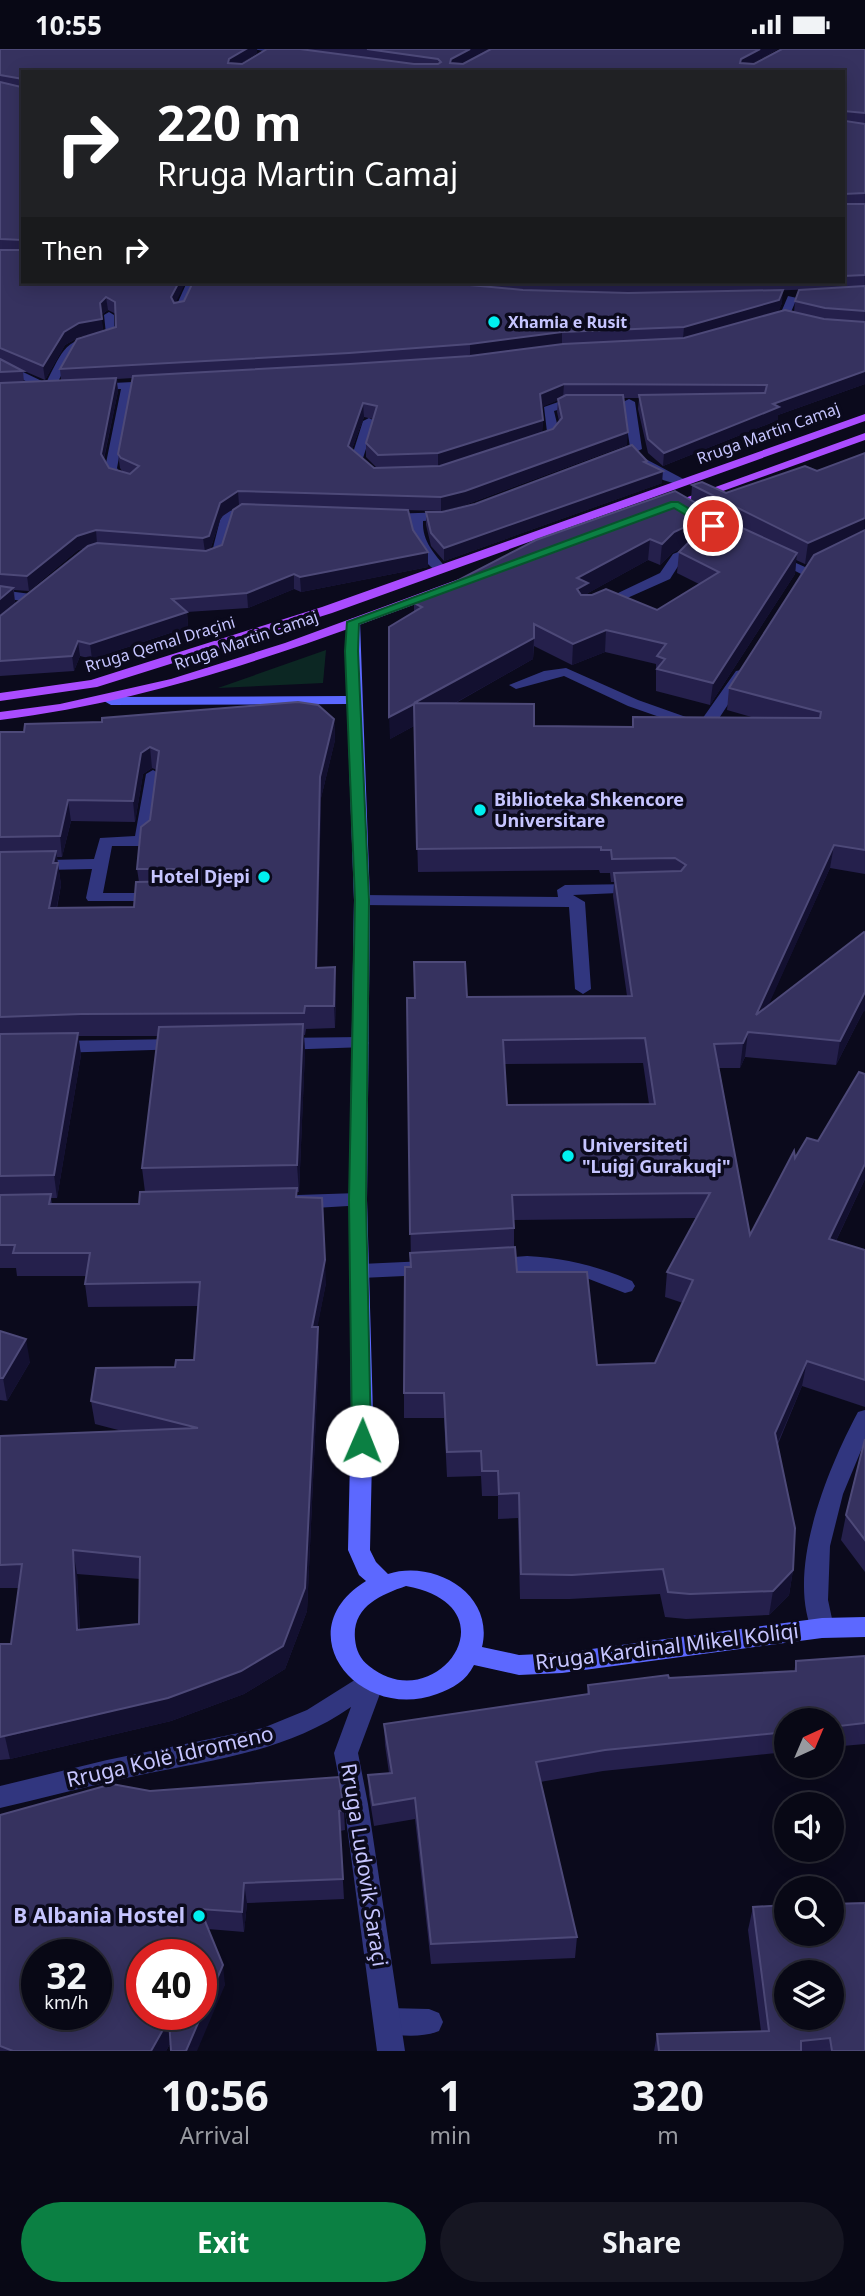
<!DOCTYPE html>
<meta charset="utf-8">
<style>
:root{--surface:#080815;--page:#161622;--text:#f1f3f6;--muted:#989aa0;--line:#292934;--accent:#0b8043}
body{margin:0;font-family:"Noto Sans",sans-serif;background:var(--page);color:var(--text);height:100vh;display:flex;flex-direction:column;font-size:26px;white-space:nowrap}
*{box-sizing:border-box;margin:0}
p{font-size:23px;color:var(--muted)}
.icon{flex:none;width:38px;height:38px;fill:none;stroke:currentColor;stroke-width:2;stroke-linecap:round;stroke-linejoin:round}
.map{position:relative;height:2002px;overflow:hidden}
.details{display:flex;flex-direction:column;background:var(--surface);flex:1}
.details>*{flex:none}
.guide{position:absolute;left:21px;top:21px;width:824px;height:214px;border-radius:0px;box-shadow:0 4px 18px #0003,0 0 0 2px var(--line);background:#202124;color:#fff;overflow:hidden}
.needle{width:46px;rotate:44deg}
.fabs{position:absolute;left:774px;top:1659px;display:grid;gap:14px}
.fabs a{display:grid;place-items:center;width:70px;height:70px;border-radius:50%;background:var(--surface);box-shadow:0 4px 18px #0003,0 0 0 2px var(--line);font-size:35px}
.speed{position:absolute;left:21px;top:1890px;display:flex;gap:14px;font-size:35px;font-weight:700;text-align:center}
.speed>*{display:grid;place-content:center;width:91px;height:91px;border-radius:50%;background:var(--surface);box-shadow:0 4px 18px #0003,0 0 0 2px var(--line);line-height:1}
.speed small{font-size:18px;font-weight:400}
.speed .limit{border:10px solid #d22;background:#fff;color:#111}
.pin{position:absolute;display:grid;place-items:center;width:60px;height:60px;color:#fff;margin:-30px;border:4px solid #fff;border-radius:50%;box-shadow:0 2px 7px #0007}
.me{position:absolute;width:77px;margin:-38px;rotate:1deg;stroke-linejoin:round;filter:drop-shadow(0 0 5px #0008)}
.turn{display:flex;align-items:center;gap:24px;height:147px;padding:0 21px;font-size:32px}
.turn .icon{width:91px;height:91px;stroke-width:2.5}
.turn b{display:block;font-size:49px;line-height:60px}
.then{display:flex;align-items:center;height:66px;padding:0 21px;background:#0003;gap:14px;font-size:26px}
.eta{display:flex;justify-content:space-evenly;align-items:center;height:119px;text-align:center}
.eta b{font-size:42px;font-weight:700;line-height:49px}
.button{display:flex;gap:14px;margin-top:auto;padding:14px 21px}
.button a{flex:1;height:80px;border-radius:42px;background:var(--accent);color:#fff;font-size:28px;font-weight:700;line-height:80px;text-align:center}
.button a+a{background:var(--page);color:var(--text)}
.status{display:flex;justify-content:space-between;align-items:center;height:49px;padding:0 35px;background:var(--surface);direction:ltr}
.status svg{height:19px;fill:currentColor}
.map>svg:first-child{display:block}
</style>
<div class="status"><b>10:55</b><svg viewBox="0 0 49 12"><path d="M0 12V9h3v3zM5 12V6h3v6zM10 12V3h3v9zM15 12V0h3v12zM26 1h20v11H26zM47 4h2v5h-2z"/></svg></div>
<div class="map">
<svg width="865" height="2002" viewBox="0 0 865 2002">
<rect width="100%" height="100%" fill="#0b0a1c"/>
<!-- green -->
<polygon fill="#0c2723" points="326,601 323,634 218,639"/>
<g fill="none" stroke-linecap="round" stroke-linejoin="round">
<!-- lane -->
<g fill="#31367f" fill-rule="evenodd">
<polygon points="0,541 31,545 38,549 31,553 0,549"/>
<polygon points="566,619 638,651 700,673 736,622 741,621 748,625 712,680 694,680 628,657 564,627 516,640 509,636 544,622"/>
<polygon points="635,835 643,840 641,843 573,846 585,853 591,940 583,945 575,940 569,858 362,856 354,851 362,846 558,848 557,841 565,836"/>
<path d="M527,1207C564,1209 598,1217 632,1232L635,1237L632,1242L625,1244L589,1230L560,1224L493,1222L486,1220L483,1215L486,1210Z"/>
<polygon points="426,1212 433,1214 436,1219 433,1224 426,1226 361,1229 354,1227 351,1222 354,1217 361,1215"/>
<path d="M388,1959L429,1960L439,1964L443,1973L439,1982C422,1989 395,1988 378,1981L374,1972L378,1963Z"/>
</g>
<!-- street -->
<g fill="#31367f" fill-rule="evenodd">
<polygon points="253,0 275,0 292,4 288,6"/>
<polygon points="187,233 197,233 183,264 175,264 174,262"/>
<polygon points="788,247 797,249 788,270 767,275 767,271 780,266"/>
<path d="M109,263L114,266L115,289C60,301 79,298 53,342H45L0,319V312L46,334C64,299 64,290 106,285L104,266Z"/>
<polygon points="153,332 158,335 157,337 132,339 117,419 120,425 135,432 129,436 111,430 105,419 121,340 93,341 87,338 93,335"/>
<polygon points="629,350 635,353 642,400 616,412 612,410 612,406 630,398 623,353"/>
<polygon points="564,351 578,350 584,353 554,362 559,383 552,391 531,395 531,391 547,383 544,358"/>
<polygon points="369,369 375,372 363,409 376,421 370,425 351,410 363,372"/>
<polygon points="642,408 689,433 683,437 663,431 638,414 636,412"/>
<polygon points="255,459 261,463 259,466 234,468 222,508 211,513 203,513 203,507 212,503 220,471 226,462"/>
<path d="M448,463L452,464V470L423,472C422,493 435,505 447,520L441,524C423,517 410,491 411,472L388,473L382,469L388,465Z"/>
<polygon points="865,489 865,498 805,527 770,509 776,505 805,518"/>
<polygon points="688,499 694,503 682,511 670,530 607,558 602,559 595,555 660,524 673,505"/>
<polygon points="153,721 160,725 150,792 142,797 112,797 103,844 159,844 165,846 167,849 165,852 88,852 86,849 92,820 0,822 0,812 94,810 100,789 135,787 146,725"/>
<polygon points="360,988 366,990 369,994 366,998 280,1001 271,995 280,989"/>
<polygon points="178,990 187,996 184,1000 56,1004 47,998 56,992"/>
<polygon points="358,1144 365,1146 367,1151 365,1156 298,1160 291,1158 289,1153 291,1148 298,1146"/>
<path d="M865,1361V1392L843,1445L830,1497L828,1551L834,1579L830,1586L822,1589L814,1586C784,1524 828,1419 858,1363Z"/>
<path d="M369,1622L380,1627L384,1634L358,1704L368,1755L405,2002H377L344,1755L334,1704L351,1658C288,1702 214,1711 140,1726C93,1736 47,1748 0,1759V1737L107,1711L263,1679L307,1661Z"/>
</g>
<!-- secondary -->
<path fill="#5c68ff" fill-rule="evenodd" d="M353,569L360,573L370,851L367,1151L373,1365L370,1501L376,1513L388,1525C433,1510 495,1544 482,1598L519,1606L562,1604L822,1569L865,1568V1588L822,1589L562,1624L519,1626L474,1616C466,1632 453,1639 437,1645C358,1674 285,1582 366,1532L359,1526L348,1501L351,1365L349,1151L354,851L347,655L111,656L104,652L111,648L347,647L346,573ZM406,1537C518,1558 435,1671 369,1617C360,1610 356,1601 355,1590C352,1558 380,1546 406,1537Z"/>
<!-- primary -->
<g fill="#aa4cff" fill-rule="evenodd">
<polygon points="865,365 865,372 332,564 97,638 0,652 0,644 91,631 322,558"/>
<polygon points="865,384 865,391 670,461 660,458"/>
<path d="M459,530L465,534L464,537C309,595 165,650 0,671V663L60,655L171,630L285,594Z"/>
</g>
</g>
<!-- wall -->
<g fill="#25204c" fill-rule="evenodd">
<path d="M0,0H257V4L240,15H242L267,0H489L462,15L778,0L751,15H754L865,0V335L778,366V371L663,417L648,404L638,360L639,349H623L627,396L465,456L441,462L404,461L413,481L428,503V518L301,543L294,540L248,559L187,563L188,578L92,610L80,607L74,622L0,627V567L85,499L78,501L29,542L14,541L15,554L0,567ZM23,23H844V233H193L184,252L175,254L23,233ZM819,240L795,252L794,263H778L782,254L764,242ZM108,261L116,265V278L103,282L101,266ZM93,285L60,320L61,331L24,333L23,322L15,318L45,331L65,296L81,287ZM133,329L118,405L120,419L122,422L109,419L104,410L118,342L117,330ZM558,351L557,363L559,372L553,380L542,383L543,371L541,358ZM364,368L373,370L366,394V408L377,419H374L352,400ZM239,456H241L222,496L210,501L221,468Z"/>
<path d="M865,404V825L830,819L768,956L863,963L836,1016L745,1008L740,1019H719L750,1186L795,1109L818,1092L865,1025V1130L836,1192L865,1201V1358L802,1337L778,1395L793,1521L789,1546L769,1566L686,1570L665,1568L660,1545L570,1550H520L518,1469L498,1470V1447H482L481,1427L447,1428L444,1369H404V1344L411,1218L407,949L627,947L613,847L614,833H611L610,824H600L599,821L418,823L414,677L390,690L414,563V554L691,451L692,436L726,444L817,422ZM684,498L679,503L677,524L699,535L657,561L588,546V544L648,511L660,516L672,504ZM796,511L805,515L810,513L729,639L727,661L755,669L633,668L632,678L534,677L454,655L533,610L534,597L572,616L605,603L656,615V642L710,656L795,525ZM643,1014L649,1055L507,1056L504,1015ZM696,1169L667,1223L665,1248L683,1254L655,1314L597,1316L517,1223L514,1198V1171Z"/>
<polygon points="647,415 662,434 444,512 431,497 426,476 426,463 442,463"/>
<path d="M334,670L335,691L321,749L317,919L336,941L335,979L306,980L305,986H304L305,1002L299,1143H297V1148L326,1234L317,1278L319,1301L307,1562L285,1620L244,1645L171,1672L10,1710L0,1711V1595H11L19,1539H0V1387L122,1382L95,1375L91,1352L194,1311L198,1257L88,1258L85,1235L86,1227H17L16,1219H0V683ZM152,719L157,721L150,771L137,820L139,833L134,858L57,859L61,836L57,808H62L71,772L135,773L143,725ZM78,987H158L142,1119L145,1143L139,1155H52L51,1149H57L81,1006ZM77,1525L140,1530L139,1575L80,1581Z"/>
<polygon points="0,1282 30,1313 7,1352 0,1351"/>
<polygon points="865,1390 865,1523 841,1491 846,1466"/>
<polygon points="865,1607 865,1695 831,1698 831,1671 786,1671 786,1703 603,1722 540,1733 577,1888 575,1909 431,1915 415,1770 374,1777 369,1746 368,1726 389,1724 385,1696 384,1675 587,1645 588,1636 669,1629 794,1623 796,1612"/>
<polygon points="150,1742 344,1761 345,1781 340,1782 344,1850 247,1854 244,1883 208,1880 225,1936 171,1993 166,2002 0,2002 0,1766"/>
<polygon points="753,1858 865,2002 654,2002 657,1985 761,1982 748,1881"/>
</g>
<!-- shaded-wall -->
<g fill="#131030">
<polygon points="246,0 257,0 257,4 230,21 229,23 229,10"/>
<polygon points="470,0 489,0 451,21 450,23 451,10"/>
<polygon points="760,0 778,0 740,21 741,10"/>
<polygon points="179,233 186,233 172,261 171,248"/>
<polygon points="783,241 782,254 778,264 683,290 684,278"/>
<polygon points="106,248 108,261 101,266 100,254"/>
<polygon points="102,270 103,283 81,287 65,296 45,331 43,317 64,283 79,274"/>
<polygon points="562,283 562,296 470,308 470,295"/>
<polygon points="865,322 865,335 778,366 778,371 663,417 664,404 773,355"/>
<polygon points="116,329 118,342 102,418 101,405"/>
<polygon points="564,335 563,349 540,359 540,345"/>
<polygon points="363,354 364,368 348,411 348,397"/>
<polygon points="543,371 542,385 438,417 438,404"/>
<polygon points="628,383 627,396 465,456 441,462 441,448"/>
<polygon points="663,422 662,434 444,512 444,499"/>
<polygon points="238,442 239,456 221,468 210,501 205,503 203,489 220,454"/>
<polygon points="865,469 865,488 805,515 808,494"/>
<polygon points="689,476 687,497 672,504 660,516 662,495 674,483"/>
<polygon points="96,481 97,495 78,501 29,542 27,527 77,487"/>
<polygon points="650,490 648,511 588,544 587,555 575,561 577,529"/>
<polygon points="428,503 428,518 301,543 300,528"/>
<polygon points="797,504 795,525 710,656 713,634"/>
<polygon points="294,525 294,540 248,559 247,544"/>
<polygon points="13,539 15,554 0,567 0,550"/>
<polygon points="187,563 188,578 92,610 90,595"/>
<polygon points="606,581 605,603 572,616 573,595"/>
<polygon points="534,589 533,610 414,677 414,654"/>
<polygon points="78,592 80,607 74,622 72,607"/>
<polygon points="414,655 414,677 390,690 389,668"/>
<polygon points="334,670 335,691 321,749 317,941 316,919 320,728"/>
<polygon points="150,698 152,719 143,725 135,773 133,752 141,704"/>
<polygon points="68,751 71,772 62,808 60,787"/>
<polygon points="834,796 830,819 756,984 756,966"/>
<polygon points="56,802 61,836 52,881 49,859 53,814"/>
<polygon points="335,918 336,941 335,979 334,957"/>
<polygon points="865,943 865,962 863,963 836,1016 840,992"/>
<polygon points="303,975 305,1002 299,1143 297,1116"/>
<polygon points="748,983 745,1008 740,1019 743,994"/>
<polygon points="78,984 81,1006 57,1149 54,1126"/>
<polygon points="865,1115 865,1130 825,1215 829,1190"/>
<polygon points="325,1211 326,1234 313,1301 312,1278"/>
<polygon points="318,1278 319,1301 307,1562 285,1620 244,1645 171,1672 10,1710 5,1688 168,1649"/>
<polygon points="26,1290 30,1313 7,1352 3,1329"/>
<polygon points="807,1312 802,1337 771,1409 775,1384"/>
<polygon points="73,1501 77,1525 81,1604 77,1581"/>
<polygon points="793,1521 789,1546 769,1566 773,1542"/>
<polygon points="244,1834 247,1854 244,1883 242,1863"/>
<polygon points="223,1916 225,1936 197,2002 186,2002"/>
<polygon points="169,1970 173,1989 166,2002 151,2002"/>
</g>
<!-- building -->
<g fill="#36325f" stroke="#4d4978" stroke-width="2" fill-rule="evenodd">
<polygon points="0,0 246,0 229,10 228,14 242,15 267,0 300,0 414,15 438,15 441,13 438,10 367,0 470,0 451,10 450,14 463,15 491,0 760,0 741,10 740,14 754,15 782,0 865,0 865,64 844,62 845,72 865,75 865,144 844,145 844,23 23,23 23,30 0,26"/>
<polygon points="0,33 21,38 23,37 23,191 0,190"/>
<polygon points="844,153 845,155 865,155 865,226 844,227"/>
<polygon points="23,200 23,233 179,233 171,248 174,254 184,252 193,233 437,233 523,241 628,244 783,241 779,251 684,278 562,283 470,295 349,304 60,320 77,290 116,278 115,253 106,248 100,254 102,270 79,274 64,283 43,317 0,299 0,201 21,201"/>
<polygon points="586,233 651,233 615,234"/>
<polygon points="865,237 865,262 825,259 795,252 799,241"/>
<polygon points="785,261 824,270 865,273 865,322 773,355 779,358 664,404 648,390 639,346 765,344 767,336 564,335 540,345 543,371 438,404 378,406 366,394 377,357 363,354 348,397 374,419 440,417 553,380 562,369 558,350 566,346 623,346 628,383 465,442 441,448 238,442 220,454 209,487 203,489 96,481 77,487 27,527 0,525 0,334 116,329 101,405 109,419 130,425 139,417 121,409 118,405 133,327 350,315 470,307 563,295 684,289"/>
<polygon points="0,310 23,322 0,323"/>
<polygon points="632,396 647,412 644,413 663,422 444,499 431,484 426,463 442,463 475,455"/>
<polygon points="865,404 865,469 808,494 692,436 702,433 726,444 805,417 817,422"/>
<path d="M675,442L727,472L797,504L713,634L657,620L665,610L657,607L666,595L606,581L573,595L534,575V589L414,654L534,655V677L633,678V668L820,669L821,663L729,639L814,506L865,481V801L834,796L756,966L864,883L865,884V943L840,992L748,983L743,994L714,995L750,1186L794,1102L795,1109L807,1089L818,1092L859,1023L865,1025V1115L829,1190L865,1201V1331L807,1312L775,1384L795,1479L793,1521L773,1542L690,1545L668,1543L663,1520L572,1526L521,1525L519,1444L499,1445L498,1422H482L481,1402L447,1403L444,1344H404L405,1218H411L410,1204L515,1198L517,1223H587L597,1316L655,1314L693,1231L667,1223L710,1144L512,1146L514,1179L410,1185L407,949H415L414,913H465L467,948L632,947L614,824L681,822L686,816L675,809L612,810L611,801H601V798L417,800L414,655L389,668V578L422,558L414,554L536,491ZM689,476L697,480L698,484L679,503L719,523L657,561L606,540L592,546H581L577,540L588,534L577,529L650,490L662,495L674,483ZM645,989L655,1055L507,1056L503,991Z"/>
<polygon points="242,455 408,461 413,481 428,503 300,528 294,525 247,544 172,550 187,563 90,595 78,592 72,607 0,612 0,567 88,497 97,494 206,502 222,496 233,461"/>
<polygon points="0,537 13,539 0,550"/>
<polygon points="298,653 318,656 334,670 320,728 316,919 335,918 334,957 305,957 304,964 81,965 0,968 0,803 56,802 53,814 58,814 49,859 134,858 136,833 186,832 188,826 179,820 137,820 141,778 150,771 159,702 150,698 141,704 133,752 68,751 60,787 0,788 0,683 24,683 25,675 102,673 102,669"/>
<polygon points="303,975 297,1116 142,1119 159,978"/>
<polygon points="78,984 54,1126 0,1127 0,985"/>
<path d="M297,1139L296,1148L322,1149L325,1211L312,1278H318L305,1539L283,1597L241,1622L168,1649L0,1688V1595H11L22,1515L0,1516V1387L198,1379L91,1352L96,1319L175,1318L176,1311H194L200,1233L85,1235L90,1204H13L15,1196H0V1146L51,1145L49,1155H139L140,1143ZM73,1501L140,1508L139,1575L77,1581Z"/>
<polygon points="0,1282 26,1290 3,1329 0,1329"/>
<polygon points="865,1390 865,1491 846,1466"/>
<polygon points="865,1607 865,1674 831,1678 831,1671 786,1671 786,1683 605,1701 536,1713 577,1888 431,1895 415,1749 373,1756 368,1726 392,1724 384,1675 589,1645 588,1636 668,1626 669,1629 796,1622 796,1612"/>
<path d="M339,1728L344,1761L339,1762L343,1830L244,1834L242,1863L200,1860L223,1916L186,2002H171L169,1970L151,2002H13L0,1997V1766L112,1735L150,1742ZM37,1906H96V1965H37ZM142,1906H201V1965H142Z"/>
<path d="M865,1854V2002H832L830,1989L801,1992V2002H659L657,1985L769,1982L753,1858L786,1856V1885H831V1855ZM786,1923H831V1969H786Z"/>
</g>
<!-- route -->
<polygon fill="#0b8043" stroke="#07532c" stroke-width="2" points="671,453 678,453 718,477 709,480 674,459 359,575 358,602 369,851 366,1151 371,1392 368,1397 362,1400 355,1397 352,1392 349,1151 355,851 345,602 347,573"/>
<!-- markers -->
<g fill="#00f0f0" stroke="#0b0a1c" stroke-width="2.5">
<circle cx="494" cy="273" r="7"/>
<circle cx="480" cy="761" r="7"/>
<circle cx="264" cy="828" r="7"/>
<circle cx="568" cy="1107" r="7"/>
<circle cx="199" cy="1867" r="7"/>
</g>
<g text-anchor="middle" stroke-width="7" stroke-linejoin="round" paint-order="stroke">
<!-- far-poi labels -->
<g font-size="16" font-weight="bold" fill="#c6c5ff" stroke="#0b0a1c" text-anchor="start">
<text x="508" y="279">Xhamia e Rusit</text>
</g>
<!-- far-street labels -->
<g font-size="16" fill="#c6c5ff" stroke="#0b0a1c">
<text transform="translate(768 384) rotate(-20)" y="6">Rruga Martin Camaj</text>
<text transform="translate(246 591) rotate(-19)" y="6">Rruga Martin Camaj</text>
<text transform="translate(160 595) rotate(-17)" y="6">Rruga Qemal Draçini</text>
</g>
<!-- poi labels -->
<g font-size="18" font-weight="bold" fill="#c6c5ff" stroke="#0b0a1c" text-anchor="start">
<text x="494" y="757">Biblioteka Shkencore<tspan x="494" dy="21">Universitare</tspan></text>
<text x="250" y="834" text-anchor="end">Hotel Djepi</text>
<text x="582" y="1103">Universiteti<tspan x="582" dy="21">"Luigj Gurakuqi"</tspan></text>
</g>
<!-- near-street labels -->
<g font-size="21" fill="#c6c5ff" stroke="#0b0a1c">
<text transform="translate(667 1598) rotate(-7)" y="7">Rruga Kardinal Mikel Koliqi</text>
<text transform="translate(170 1708) rotate(-13)" y="7">Rruga Kolë Idromeno</text>
<text transform="translate(364 1816) rotate(81)" y="7">Rruga Ludovik Saraçi</text>
</g>
<!-- near-poi labels -->
<g font-size="21" font-weight="bold" fill="#c6c5ff" stroke="#0b0a1c" text-anchor="end">
<text x="185" y="1874">B Albania Hostel</text>
</g>
</g>
</svg>
<div class="fabs">
<a><svg class="needle" viewBox="-14 -14 28 28"><path d="M0-13l5 13h-10z" fill="#e53935"/><path d="M0 13l5-13h-10z" fill="#989aa0"/></svg></a>
<a><svg class="icon" aria-label="sound" viewBox="0 0 24 24"><path d="M4 9h4l5-4v14l-5-4H4zM17 9q2 3 0 6"/></svg></a>
<a><svg class="icon" aria-label="search" viewBox="0 0 24 24"><circle cx="10" cy="10" r="6"/><path d="M15 15l6 6"/></svg></a>
<a><svg class="icon" aria-label="layers" viewBox="0 0 24 24"><path d="M12 4l9 5-9 5-9-5zM3 14l9 5 9-5"/></svg></a>
</div>
<div class="speed"><div>32<small>km/h</small></div><div class="limit">40</div></div>
<div class="pin" style="left:713px;top:477px;background:#d93025"><svg class="icon" aria-label="arrive" viewBox="0 0 24 24"><path d="M6 21V4h12l-3 4 3 4H6"/></svg></div>
<svg class="me" style="left:362px;top:1392px" viewBox="-20 -20 40 40"><circle r="19" fill="#fff"/><path d="M0-13L10 11 0 6-10 11z" fill="#0b8043"/></svg>
<div class="guide">
<div class="turn"><svg class="icon" aria-label="right" viewBox="0 0 24 24"><path d="M7 20v-9h11M14 6l5 5-5 5"/></svg><div><b>220 m</b>Rruga Martin Camaj</div></div>
<div class="then">Then<svg class="icon" aria-label="right" viewBox="0 0 24 24"><path d="M7 20v-9h11M14 6l5 5-5 5"/></svg></div>
</div>
</div>
<section class="details">
<div class="eta">
<div><b>10:56</b><p>Arrival</p></div>
<div><b>1</b><p>min</p></div>
<div><b>320</b><p>m</p></div>
</div>
<div class="button"><a>Exit</a><a>Share</a></div>
</section>
